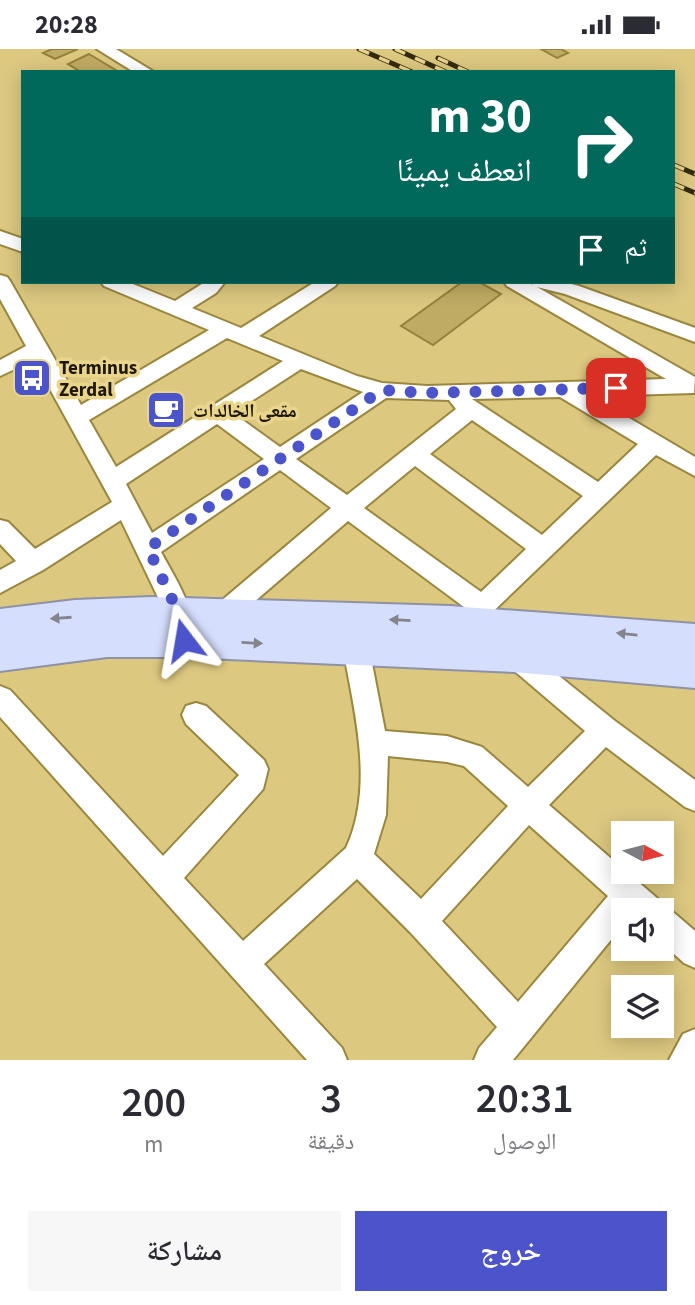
<!DOCTYPE html>
<html lang="ar">
<meta charset="utf-8">
<style>
:root{--surface:#fff;--page:#f7f7f7;--text:#2b2b33;--muted:#7c7c81;--accent:#4b54ca}
body{margin:0;font-family:"Source Sans 3","Noto Naskh Arabic",sans-serif;background:var(--page);color:var(--text);direction:rtl;height:100vh;display:flex;flex-direction:column;font-size:26px;white-space:nowrap}
*{box-sizing:border-box;margin:0}
p{font-size:23px;color:var(--muted)}
.icon{flex:none;width:38px;height:38px;fill:none;stroke:currentColor;stroke-width:2;stroke-linecap:round;stroke-linejoin:round}
.map{position:relative;height:1011px;overflow:hidden;direction:ltr}
.side{display:flex;flex-direction:column;background:var(--surface);flex:1}
.side>*{flex:none}
.top-card{position:absolute;left:21px;top:21px;width:654px;height:214px;border-radius:0px;box-shadow:0 4px 18px #0003;direction:rtl;background:#00695c;color:#fff;overflow:hidden}
.needle{width:46px;rotate:97deg}
.buttons{position:absolute;left:611px;top:772px;display:grid;gap:14px}
.buttons a{display:grid;place-items:center;width:63px;height:63px;border-radius:0px;background:var(--surface);box-shadow:0 4px 18px #0003;font-size:35px}
.pin{position:absolute;display:grid;place-items:center;width:60px;height:60px;color:#fff;margin:-30px;border-radius:14px;box-shadow:0 4px 10px #0006}
.me{position:absolute;width:77px;margin:-38px;rotate:346deg;stroke-linejoin:round;filter:drop-shadow(0 0 5px #0008)}
.turn{display:flex;align-items:center;gap:24px;height:147px;padding:0 28px;font-size:32px}
.turn .icon{width:91px;height:91px;stroke-width:2.5}
.turn b{display:block;font-size:49px;line-height:60px}
.then{display:flex;align-items:center;height:66px;padding:0 28px;background:#0003;gap:14px;font-size:26px}
.eta{display:flex;justify-content:space-evenly;align-items:center;height:119px;text-align:center}
.eta b{font-size:42px;font-weight:600;line-height:49px}
.cta{display:flex;gap:14px;margin-top:auto;padding:14px 28px}
.cta a{flex:1;height:80px;border-radius:0px;background:var(--accent);color:#fff;font-size:28px;font-weight:600;line-height:80px;text-align:center}
.cta a+a{background:var(--page);color:var(--text)}
.status{display:flex;justify-content:space-between;align-items:center;height:49px;padding:0 35px;background:var(--surface);direction:ltr}
.status svg{height:19px;fill:currentColor}
.map>svg:first-child{display:block}
</style>
<div class="status"><b>20:28</b><svg viewBox="0 0 49 12"><path d="M0 12V9h3v3zM5 12V6h3v6zM10 12V3h3v9zM15 12V0h3v12zM26 1h20v11H26zM47 4h2v5h-2z"/></svg></div>
<div class="map">
<svg width="695" height="1011" viewBox="0 0 695 1011">
<rect width="100%" height="100%" fill="#dcc87f"/>
<!-- building -->
<g fill="#bfab63" stroke="#96823a" stroke-width="2">
<polygon points="52,0 78,0 55,10 43,4"/>
<polygon points="541,0 561,0 568,4 557,9"/>
<polygon points="89,5 119,23 81,23 68,15"/>
<polygon points="462,233 479,233 501,245 433,296 401,277"/>
</g>
<g fill="none" stroke-linecap="round" stroke-linejoin="round">
<defs>
<g id="minor">
<polygon points="97,0 116,0 154,23 134,23"/>
<polygon points="0,182 23,190 23,203 0,195"/>
<path d="M0,226L7,228L10,232L81,356L209,281L104,237L101,233H128L175,252L205,233H225L216,244L192,259L241,279L315,233H338L335,237L259,287L357,327L382,334L427,337L666,330L507,237L504,233H528L533,236L531,233H564L579,237L695,279V293L565,245L537,238L695,328L694,344L592,347L695,408V427L656,406L481,574L472,578L463,574L459,567L464,558L348,472L232,572L223,576L214,572L210,565L214,558L331,459L280,421L161,503C171,522 200,566 190,586L181,589L172,586L165,563L121,471L43,521L0,544V521L16,512L0,495V471L8,473L35,500L112,453L34,311L0,327V311L26,297L0,250ZM227,289L283,312L116,418L89,371ZM301,320L363,343L280,398L233,364ZM560,348L638,395L598,433L472,350ZM386,349L449,351L456,360L347,446L296,410ZM472,371L583,447L542,486L430,405ZM217,375L264,410L152,484L126,435ZM415,417L526,500L481,543L364,459Z"/>
<path d="M356,588L365,591L369,599L385,682L447,687L482,698L528,738L585,682L504,613L500,605L504,597L513,594L522,597L615,672L695,731V762L685,758L606,698L549,756L658,850L662,859L673,863L695,882V919L684,914L662,894V861H623V876L513,1011H474L479,999L497,978L410,883L357,830L264,915L342,999L347,1011H307L0,668V637L10,641L163,807L239,726L186,675L182,666L186,657L196,654L206,657L264,711L268,720L263,740L184,829L243,892L346,799C375,737 354,662 343,599L347,591ZM388,707L447,713L464,717L508,757L421,850L374,805L386,766ZM529,776L608,847L518,953L442,872Z"/>
<polygon points="695,980 695,1011 669,1011 683,985"/>
</g>
<polygon id="trunk" points="151,548 450,557 695,575 695,639 513,623 184,608 107,608 0,622 0,560 75,551"/>
</defs>
<!-- minor casing -->
<use href="#minor" stroke="#9a873f" stroke-width="4"/>
<!-- trunk casing -->
<use href="#trunk" stroke="#8f92a4" stroke-width="4"/>
<!-- minor -->
<use href="#minor" fill="#fff" fill-rule="evenodd"/>
<!-- trunk -->
<use href="#trunk" fill="#d6defe" fill-rule="evenodd"/>
<defs>
<g id="rail">
<polyline points="359,0 412,23"/>
<polyline points="395,0 446,23"/>
<polyline points="438,9 468,23"/>
<polyline points="674,116 695,125"/>
<polyline points="674,135 695,144"/>
</g>
</defs>
<!-- rail casing -->
<use href="#rail" stroke="#342b0e" stroke-width="5"/>
<!-- rail -->
<use href="#rail" stroke="#e9d58c" stroke-width="3.5" stroke-dasharray="11" stroke-linecap="butt"/>
</g>
<!-- one-way arrows -->
<defs><path id="oneway-solid" d="M-6-.8H1V-3.2L6.5 0L1 3.2V.8H-6Z" transform="scale(1.75)"/></defs>
<g fill="#84848c">
<use href="#oneway-solid" transform="translate(61 569) rotate(176)"/>
<use href="#oneway-solid" transform="translate(400 571) rotate(-177)"/>
<use href="#oneway-solid" transform="translate(627 585) rotate(-174)"/>
<use href="#oneway-solid" transform="translate(252 594) rotate(3)"/>
</g>
<g fill="none" stroke-linecap="round" stroke-linejoin="round">
<!-- route -->
<polyline stroke="#4b54ca" stroke-width="12" stroke-dasharray="0 21.6" points="184,591 178,563 148,499 382,341 427,344 616,339"/>
</g>
<!-- icons -->
<defs>
<symbol id="bus-square" viewBox="-11 -11 22 22"><rect x="-9" y="-9" width="18" height="18" rx="4" fill="#4b54ca" stroke="#e9d58c"/><path d="M-5-6H5V4H4V6H2V4H-2V6H-4V4H-5ZM-3.5-4V0h7V-4ZM-3.5 1.2v1.5H-2V1.2ZM2 1.2v1.5H3.5V1.2Z" fill="#fff"/></symbol>
<symbol id="cafe-square" viewBox="-11 -11 22 22"><rect x="-9" y="-9" width="18" height="18" rx="4" fill="#4b54ca" stroke="#e9d58c"/><path d="M-5.5-4.5H6V0H3Q3 3.5 0 3.5H-2.5Q-5.5 3.5-5.5 0ZM3-3.2v2h1.7v-2ZM-6 4.5H4V6H-6Z" fill="#fff"/></symbol>
</defs>
<g fill-rule="evenodd">
<use href="#bus-square" x="10" y="307" width="44" height="44"/>
<use href="#cafe-square" x="144" y="339" width="44" height="44"/>
</g>
<g text-anchor="middle" stroke-width="7" stroke-linejoin="round" paint-order="stroke">
<!-- poi labels -->
<g font-size="19" font-weight="bold" fill="#1f1700" stroke="#e9d58c" text-anchor="start">
<text x="59" y="325">Terminus<tspan x="59" dy="22">Zerdal</tspan></text>
<text x="193" y="368">مقعى الخالدات</text>
</g>
</g>
</svg>
<div class="buttons">
<a><svg class="needle" viewBox="-14 -14 28 28"><path d="M0-13l5 13h-10z" fill="#e53935"/><path d="M0 13l5-13h-10z" fill="#7c7c81"/></svg></a>
<a><svg class="icon" aria-label="sound" viewBox="0 0 24 24"><path d="M4 9h4l5-4v14l-5-4H4zM17 9q2 3 0 6"/></svg></a>
<a><svg class="icon" aria-label="layers" viewBox="0 0 24 24"><path d="M12 4l9 5-9 5-9-5zM3 14l9 5 9-5"/></svg></a>
</div>
<div class="pin" style="left:616px;top:339px;background:#d93025"><svg class="icon" aria-label="arrive" viewBox="0 0 24 24"><path d="M6 21V4h12l-3 4 3 4H6"/></svg></div>
<svg class="me" style="left:184px;top:591px" viewBox="-20 -20 40 40"><path d="M0-17L14 15 0 8-14 15z" fill="#4b54ca" stroke="#fff" stroke-width="4"/></svg>
<div class="top-card">
<div class="turn"><svg class="icon" aria-label="right" viewBox="0 0 24 24"><path d="M7 20v-9h11M14 6l5 5-5 5"/></svg><div><b>30 m</b>انعطف يمينًا</div></div>
<div class="then">ثم<svg class="icon" aria-label="arrive" viewBox="0 0 24 24"><path d="M6 21V4h12l-3 4 3 4H6"/></svg></div>
</div>
</div>
<section class="side">
<div class="eta">
<div><b>20:31</b><p>الوصول</p></div>
<div><b>3</b><p>دقيقة</p></div>
<div><b>200</b><p>m</p></div>
</div>
<div class="cta"><a>خروج</a><a>مشاركة</a></div>
</section>
